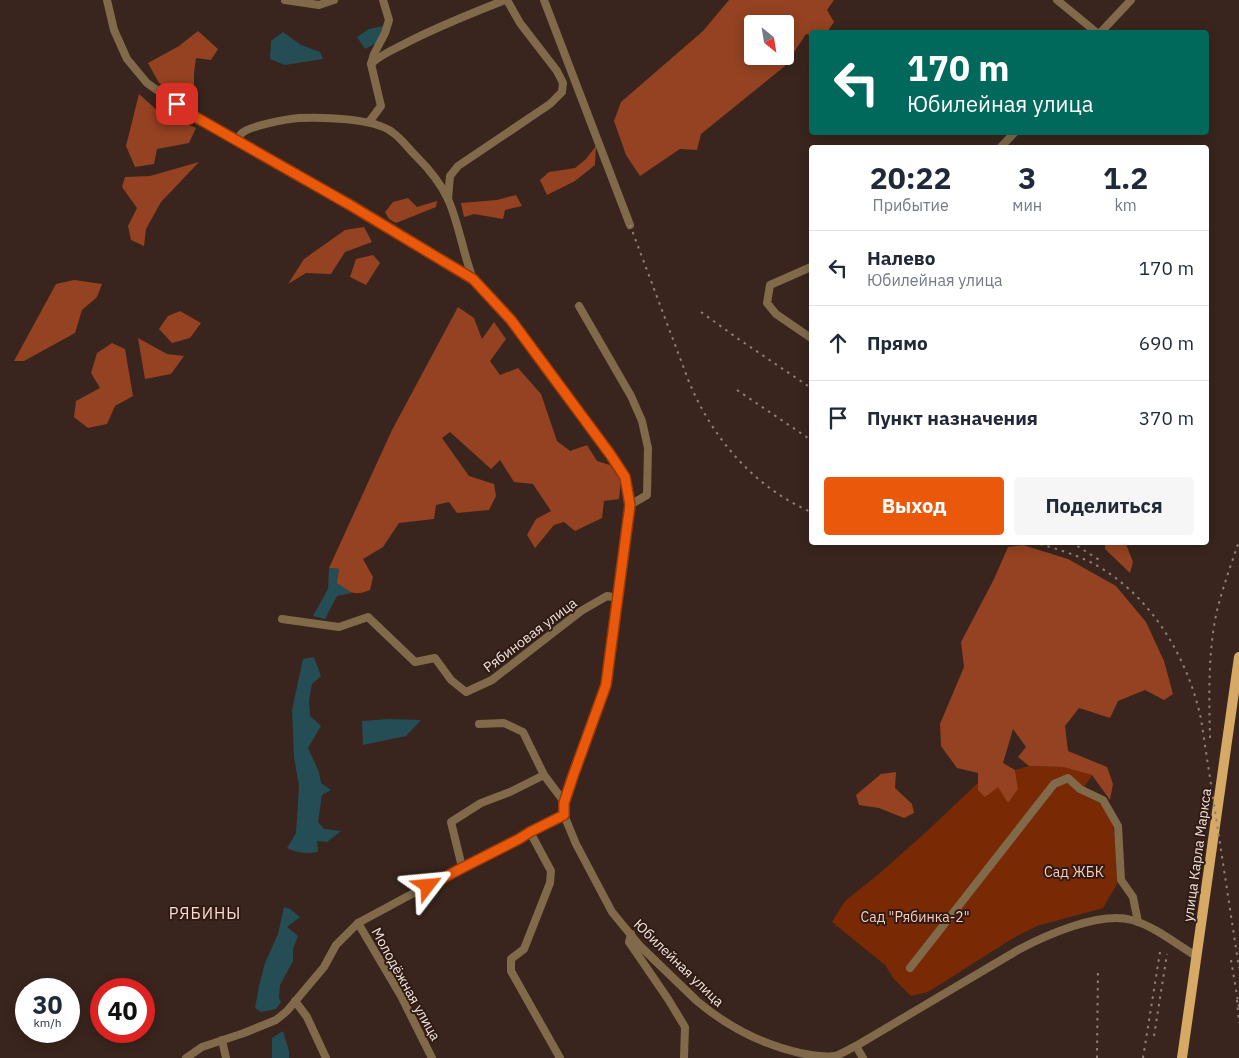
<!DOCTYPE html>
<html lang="ru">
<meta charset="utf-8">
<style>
:root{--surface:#fff;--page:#f6f6f7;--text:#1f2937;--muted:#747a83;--line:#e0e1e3;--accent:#ea580c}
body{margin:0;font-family:"IBM Plex Sans",sans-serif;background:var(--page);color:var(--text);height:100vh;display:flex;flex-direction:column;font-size:19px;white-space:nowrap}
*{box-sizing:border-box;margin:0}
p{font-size:16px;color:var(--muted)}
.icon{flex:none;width:28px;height:28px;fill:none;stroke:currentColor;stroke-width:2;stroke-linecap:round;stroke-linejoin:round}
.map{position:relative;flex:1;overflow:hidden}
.panel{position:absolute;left:809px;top:145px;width:400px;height:400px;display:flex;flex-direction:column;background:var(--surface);border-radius:5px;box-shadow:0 2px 12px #0003}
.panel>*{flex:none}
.top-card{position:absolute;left:809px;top:30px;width:400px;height:105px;border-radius:5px;box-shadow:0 2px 12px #0003;background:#00695c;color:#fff;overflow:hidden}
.needle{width:32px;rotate:150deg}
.controls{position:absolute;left:744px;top:15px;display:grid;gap:10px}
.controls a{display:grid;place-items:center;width:50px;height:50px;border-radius:5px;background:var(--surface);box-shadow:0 2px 12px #0003;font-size:25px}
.speed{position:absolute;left:15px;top:978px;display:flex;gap:10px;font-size:25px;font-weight:700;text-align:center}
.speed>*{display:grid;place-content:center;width:65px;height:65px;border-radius:50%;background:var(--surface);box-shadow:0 2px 12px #0003;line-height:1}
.speed small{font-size:12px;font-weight:400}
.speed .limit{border:8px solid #d22;background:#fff;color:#111}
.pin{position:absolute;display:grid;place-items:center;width:42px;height:42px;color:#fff;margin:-21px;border-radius:10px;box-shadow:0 2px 8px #0006}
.me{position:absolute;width:55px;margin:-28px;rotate:61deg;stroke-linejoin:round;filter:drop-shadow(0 0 4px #0008)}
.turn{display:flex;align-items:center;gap:18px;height:105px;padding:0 15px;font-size:22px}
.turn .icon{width:65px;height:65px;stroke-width:2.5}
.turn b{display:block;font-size:35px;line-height:42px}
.eta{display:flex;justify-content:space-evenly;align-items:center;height:85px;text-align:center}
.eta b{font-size:30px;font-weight:800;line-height:35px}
.cta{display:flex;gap:10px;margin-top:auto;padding:10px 15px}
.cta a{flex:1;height:58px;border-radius:5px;background:var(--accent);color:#fff;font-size:20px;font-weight:800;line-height:58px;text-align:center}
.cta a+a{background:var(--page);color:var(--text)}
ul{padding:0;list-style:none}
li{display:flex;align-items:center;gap:15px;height:75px;padding:0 15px;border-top:1px solid var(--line)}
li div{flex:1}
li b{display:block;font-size:19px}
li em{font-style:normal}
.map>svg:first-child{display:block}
</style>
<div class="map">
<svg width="1239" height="1058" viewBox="0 0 1239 1058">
<rect width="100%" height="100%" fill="#39251d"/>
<!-- green -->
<polygon fill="#792a04" points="1029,766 1063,767 1092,775 1080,793 1103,805 1113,822 1115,843 1117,884 1103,908 1037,926 1015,937 928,992 911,996 894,979 885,965 832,922 845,901 880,873 925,833 978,783 978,790 998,787 1018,789 1015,770"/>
<!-- forest -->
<g fill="#944221" fill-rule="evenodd">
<path d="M729,0H834L827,10L834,22L827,32H811V35L806,34L785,66L701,134L697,150L680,149L640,176L626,155L614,121L621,102L703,31ZM752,24H785V56H752Z"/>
<polygon points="198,31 218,49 211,60 196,58 194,73 194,91 185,98 159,83 148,63 179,46"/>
<polygon points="139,94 159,112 196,128 189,143 157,149 154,164 135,167 126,146"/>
<polygon points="596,146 595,165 575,181 547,195 540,180 549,172 575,168 586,159"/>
<polygon points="199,162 161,202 146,229 144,246 131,240 128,226 137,208 122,187 125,177 150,176"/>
<polygon points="516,195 522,206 505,210 503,219 474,214 464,217 461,203 497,200"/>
<polygon points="408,198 417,207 437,201 436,207 396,223 389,219 385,212 393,202"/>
<polygon points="364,227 372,242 345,252 331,274 306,273 288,284 304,259 345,230"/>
<polygon points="373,255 380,263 366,285 350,277 356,259"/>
<polygon points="74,280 102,284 97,297 82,310 75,333 24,361 14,361 56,284"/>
<path d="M458,307L474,318L482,339L494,322L506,339L490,361L500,375L518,368L541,394L557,441L570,451L587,445L597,461L610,465L621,481L619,499L604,501L602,518L575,531L564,522L554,525L535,548L527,535L536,519L551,511L533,484L514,482L500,460L491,469L450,432L442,438L469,476L494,484L496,496L489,510L457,513L449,502L436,505L434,519L399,523L383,547L363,559L373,577L370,590C353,597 351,592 336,583L339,569L329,568L392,430Z"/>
<polygon points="180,311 201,323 190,338 172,343 159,329 168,316"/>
<polygon points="138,338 167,354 184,356 171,374 145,379"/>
<polygon points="112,343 125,349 133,396 115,406 107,424 88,428 74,417 76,401 100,388 91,373 97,353"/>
<polygon points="1105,543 1126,543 1126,544 1133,562 1130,573 1105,549"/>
<polygon points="1023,545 1068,559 1116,586 1146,622 1164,661 1173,694 1164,700 1145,690 1118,701 1110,718 1079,708 1065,726 1068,751 1107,767 1113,784 1110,800 1092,775 1063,767 1029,766 1018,757 1026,747 1013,729 1003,763 1015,770 1018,789 1008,803 998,787 985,797 978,790 978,773 957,768 941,746 940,724 964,667 961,642 994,579 1008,547"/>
<polygon points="896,772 895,788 912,804 914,813 904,818 879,808 859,805 856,795 881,774"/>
</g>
<!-- water -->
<g fill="#244d56">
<polygon points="383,26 380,41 365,49 357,37 369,29"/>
<polygon points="283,32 301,45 320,52 323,59 285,65 270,59 271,41"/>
<polygon points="329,568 339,569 337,583 352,593 337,596 325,619 313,616 328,589"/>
<path d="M314,657L321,676L312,684L309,700L310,716L321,726L308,748L319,772L321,783L331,790L322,795L318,822L324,829L341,831L327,842L317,841L318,852C306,854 297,853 287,848L296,833L299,786L294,757L292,710L303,659Z"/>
<polygon points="389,719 421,720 406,736 363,745 362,721"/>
<polygon points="284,907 290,909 300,917 287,927 298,936 293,949 293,961 280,985 279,998 281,1002 276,1009 261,1012 255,1008 259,986 265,963 278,934"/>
<polygon points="283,1031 289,1051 289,1058 272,1058 272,1038"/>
</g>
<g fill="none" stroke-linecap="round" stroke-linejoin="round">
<!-- minor -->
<g stroke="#806a4a" stroke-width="8">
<path d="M107,0L114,30L127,59L147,83L192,115L350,205L473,279L511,320L610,454L625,477L630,505L606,685L573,776L565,803L564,815L576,844L612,912L640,946L697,1001C728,1027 760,1044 800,1053C811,1055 824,1058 835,1056C842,1054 849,1049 856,1046L1018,950C1046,935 1100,911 1132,920C1154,926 1176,944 1196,956"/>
<polyline points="285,0 319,5 334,0"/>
<polyline points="544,0 630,225"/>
<polyline points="1057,0 1096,32"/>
<polyline points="1101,32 1131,0"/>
<path d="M371,64C381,54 395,49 408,42C439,26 472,13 505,0"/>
<polyline points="369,122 381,106 371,64 374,54 385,33 389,20 383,0"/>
<path d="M237,141C238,138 239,136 241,134C248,126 287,119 299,118C322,117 374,118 392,132C401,138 408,148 416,156C429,169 440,182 448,199C459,224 463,253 473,279"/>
<polyline points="1000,148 1015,132"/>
<polyline points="448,199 450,176 458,166 550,104 562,92 563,83 557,71 520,23 507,0"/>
<polyline points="811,267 770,285 767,303 776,314 811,338"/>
<polyline points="579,306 631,396 642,421 648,448 647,495 630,505"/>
<polyline points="282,619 339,627 368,617 415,662 435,658 451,680 466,692 492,680 581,611 607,596 617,598"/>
<polyline points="479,724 504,723 523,732 544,775 565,803"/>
<polyline points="530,832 551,871 550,883 524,949 511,959 511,971 560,1058"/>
<polyline points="462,867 451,822 481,803 510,792 544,775"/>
<polyline points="358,923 401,996 432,1058"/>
<polyline points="631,934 629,942 668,999 685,1027 684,1058"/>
<polyline points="910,968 1054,784 1068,778 1080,789 1103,800 1118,826 1121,880 1133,897 1138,922"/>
<polyline points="295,1001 307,1017 326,1058"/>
<polyline points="222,1040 226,1058"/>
<polyline points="856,1046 863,1058"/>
<polyline points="186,1058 202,1047 244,1033 276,1020 287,1011 324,967 336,945 358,923 462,867 564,815"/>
</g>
<!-- major -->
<polyline stroke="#d6a964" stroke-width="10" points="1182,1058 1239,657"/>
<!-- rail -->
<g stroke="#907f78" stroke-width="2" stroke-dasharray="2.5 5" stroke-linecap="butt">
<path d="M630,225L689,382C713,439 754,487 811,512"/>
<polyline points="701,312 737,338 811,388"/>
<polyline points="737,390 811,440"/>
<path d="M1033,542C1054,548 1075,554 1094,564C1151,595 1188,658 1201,719L1239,968"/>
<polyline points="1071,542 1101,561"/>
<path d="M1210,738C1209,697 1208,655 1216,615C1222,589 1231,565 1239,541"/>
<polyline points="1231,960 1239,1007"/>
<polyline points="1237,1000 1239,1023"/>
<polyline points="1154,1036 1167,954"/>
<polyline points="1097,1058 1098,968"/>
<polyline points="1143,1058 1160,952"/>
</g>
</g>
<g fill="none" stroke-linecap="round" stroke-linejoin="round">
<defs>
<polyline id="route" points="177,104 192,115 350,205 473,279 511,320 610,454 625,477 630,505 606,685 573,776 564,803 564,815 530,832 519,839 462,868 428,886"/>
</defs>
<!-- route casing -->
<use href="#route" stroke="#983908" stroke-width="12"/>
<!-- route -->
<use href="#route" stroke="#ea580c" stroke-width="9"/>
</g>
<g text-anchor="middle" stroke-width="4" stroke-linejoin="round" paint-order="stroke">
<!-- street labels -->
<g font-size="14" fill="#f1e2dd" stroke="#2f1b14">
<text transform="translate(530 635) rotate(-37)" y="5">Рябиновая улица</text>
<text transform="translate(1197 855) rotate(-82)" y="5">улица Карла Маркса</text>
<text transform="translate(679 963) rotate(44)" y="5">Юбилейная улица</text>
<text transform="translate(406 984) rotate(61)" y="5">Молодёжная улица</text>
</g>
<!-- park labels -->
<g font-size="14" fill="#fbcbb9" stroke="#2f1b14">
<text x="1074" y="877">Сад ЖБК</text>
<text x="915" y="922">Сад "Рябинка-2"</text>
</g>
<!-- quarter labels -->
<g font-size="16" letter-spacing="1" fill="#f8dbd1" stroke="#2f1b14">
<text x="205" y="919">РЯБИНЫ</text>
</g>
</g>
</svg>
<div class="controls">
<a><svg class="needle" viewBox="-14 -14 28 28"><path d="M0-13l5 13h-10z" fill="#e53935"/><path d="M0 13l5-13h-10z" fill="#747a83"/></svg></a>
</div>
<div class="speed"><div>30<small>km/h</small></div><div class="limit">40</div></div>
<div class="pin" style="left:177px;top:104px;background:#d93025"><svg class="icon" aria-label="arrive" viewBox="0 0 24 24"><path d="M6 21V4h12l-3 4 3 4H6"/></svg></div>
<svg class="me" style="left:428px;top:886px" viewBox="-20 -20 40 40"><path d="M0-17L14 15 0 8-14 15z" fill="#ea580c" stroke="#fff" stroke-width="4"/></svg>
<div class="top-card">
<div class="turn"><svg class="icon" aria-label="left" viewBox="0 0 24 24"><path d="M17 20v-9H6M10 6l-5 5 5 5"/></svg><div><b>170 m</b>Юбилейная улица</div></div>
</div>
<section class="panel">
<div class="eta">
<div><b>20:22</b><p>Прибытие</p></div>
<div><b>3</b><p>мин</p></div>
<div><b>1.2</b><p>km</p></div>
</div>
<ul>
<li><svg class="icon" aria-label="left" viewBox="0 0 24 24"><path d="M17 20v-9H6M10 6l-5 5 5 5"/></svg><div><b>Налево</b><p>Юбилейная улица</p></div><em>170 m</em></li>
<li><svg class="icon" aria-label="ahead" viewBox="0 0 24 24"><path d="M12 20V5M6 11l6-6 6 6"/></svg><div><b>Прямо</b></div><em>690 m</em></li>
<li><svg class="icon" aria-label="arrive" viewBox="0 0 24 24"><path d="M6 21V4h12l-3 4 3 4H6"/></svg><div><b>Пункт назначения</b></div><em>370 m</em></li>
</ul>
<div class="cta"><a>Выход</a><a>Поделиться</a></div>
</section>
</div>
